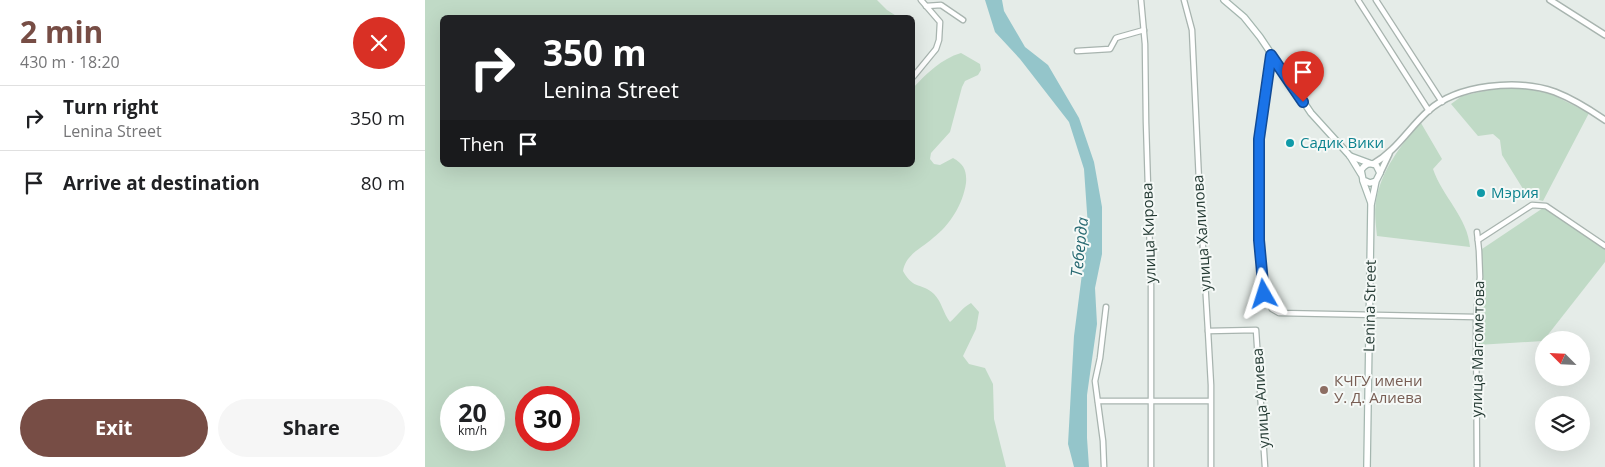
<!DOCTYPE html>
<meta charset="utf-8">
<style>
:root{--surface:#fff;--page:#f6f6f6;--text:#202124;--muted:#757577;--line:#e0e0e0;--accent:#774d45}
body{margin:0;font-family:"Open Sans",sans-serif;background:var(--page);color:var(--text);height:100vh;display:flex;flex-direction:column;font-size:19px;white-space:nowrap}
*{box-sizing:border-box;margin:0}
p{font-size:16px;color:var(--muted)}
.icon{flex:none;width:28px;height:28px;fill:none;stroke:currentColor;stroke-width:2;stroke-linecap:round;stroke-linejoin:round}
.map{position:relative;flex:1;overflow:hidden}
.side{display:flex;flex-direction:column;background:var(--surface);width:425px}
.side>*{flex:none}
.guide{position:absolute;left:15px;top:15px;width:475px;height:152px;border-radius:8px;box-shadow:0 5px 20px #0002;background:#202124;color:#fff;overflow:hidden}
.needle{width:32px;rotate:294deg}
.fabs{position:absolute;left:1110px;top:331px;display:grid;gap:10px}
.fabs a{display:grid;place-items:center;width:55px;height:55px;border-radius:50%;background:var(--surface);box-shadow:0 5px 20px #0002;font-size:25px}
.speed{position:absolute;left:15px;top:386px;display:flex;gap:10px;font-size:25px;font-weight:700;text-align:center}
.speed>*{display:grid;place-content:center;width:65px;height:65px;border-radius:50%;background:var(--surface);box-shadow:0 5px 20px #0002;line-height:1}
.speed small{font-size:12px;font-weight:400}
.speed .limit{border:8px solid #d22;background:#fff;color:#111}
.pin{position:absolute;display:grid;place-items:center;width:42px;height:42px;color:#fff;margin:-51px -21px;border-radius:50% 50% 50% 0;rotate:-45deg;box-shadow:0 0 5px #0007}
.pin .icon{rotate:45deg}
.me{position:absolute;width:55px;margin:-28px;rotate:354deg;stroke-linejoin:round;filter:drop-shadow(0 0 4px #0008)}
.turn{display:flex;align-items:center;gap:18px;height:105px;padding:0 20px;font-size:22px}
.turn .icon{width:65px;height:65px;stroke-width:2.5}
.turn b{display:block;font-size:35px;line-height:42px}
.then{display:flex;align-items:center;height:48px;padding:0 20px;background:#0003;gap:10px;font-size:19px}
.round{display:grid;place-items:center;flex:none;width:52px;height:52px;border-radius:26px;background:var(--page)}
.headline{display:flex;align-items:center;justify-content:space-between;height:85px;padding:0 20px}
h1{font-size:30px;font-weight:700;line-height:38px;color:var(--accent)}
.primary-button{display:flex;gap:10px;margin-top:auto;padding:10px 20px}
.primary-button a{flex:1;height:58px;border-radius:30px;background:var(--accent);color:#fff;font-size:20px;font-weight:700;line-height:58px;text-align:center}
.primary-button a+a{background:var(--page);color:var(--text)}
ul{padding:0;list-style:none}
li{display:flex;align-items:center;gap:15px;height:65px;padding:0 20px;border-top:1px solid var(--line)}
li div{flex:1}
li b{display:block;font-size:19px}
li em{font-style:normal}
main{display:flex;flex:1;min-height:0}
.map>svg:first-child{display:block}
</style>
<main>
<section class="side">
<div class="headline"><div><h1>2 min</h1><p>430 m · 18:20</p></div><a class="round" style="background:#d93025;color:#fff"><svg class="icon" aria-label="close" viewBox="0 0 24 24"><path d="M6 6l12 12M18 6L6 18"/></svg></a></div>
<ul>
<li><svg class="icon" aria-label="right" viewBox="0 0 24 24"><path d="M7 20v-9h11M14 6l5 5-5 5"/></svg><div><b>Turn right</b><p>Lenina Street</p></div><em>350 m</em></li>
<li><svg class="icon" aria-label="arrive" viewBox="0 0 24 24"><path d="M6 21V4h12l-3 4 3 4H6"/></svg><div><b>Arrive at destination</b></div><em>80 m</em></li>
</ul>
<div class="primary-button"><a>Exit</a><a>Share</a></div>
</section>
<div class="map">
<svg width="1180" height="467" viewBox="0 0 1180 467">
<rect width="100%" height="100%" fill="#e5ece8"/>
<!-- green -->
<g fill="#c0dac6" fill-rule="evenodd">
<path d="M0,0H452L462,10L473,17L18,18V165H488V88C502,73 516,59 536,53L555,64L556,70L553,75L540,81L537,87L525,132L506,153L505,159L509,164L515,165L528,158C539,164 542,171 541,183C538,204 525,225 508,238C496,249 481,254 478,271C489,291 497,282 509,294C517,302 518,313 525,322C533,315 537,308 546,303L554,312L551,329L538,356L544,364L560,368L568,384L569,419L581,467H0ZM26,398H69V440H26ZM101,398H144V440H101Z"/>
<polygon points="1068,89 1103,89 1126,94 1164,113 1118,201 1103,197 1077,155 1075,140 1068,134 1053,136 1026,104 1037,96"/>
<path d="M996,123L1017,159L1008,169C1017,196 1043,218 1045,247L952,236C951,225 949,212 951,201C956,171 976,144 996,123Z"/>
<polygon points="1121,206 1180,246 1180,262 1118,341 1052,345 1054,251"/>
</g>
<!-- water -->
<polygon fill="#94c5ca" points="560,0 577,0 579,11 600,47 623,65 654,118 669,162 677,207 677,254 670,288 672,324 662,395 662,438 664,467 649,467 643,444 649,336 663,227 659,169 644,122 595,59 570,32"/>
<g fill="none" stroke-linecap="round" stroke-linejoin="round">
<defs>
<g id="minor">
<polyline points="716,0 720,44 721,122 726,286 726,467"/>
<polyline points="759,0 767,30 774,181 783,331 786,385 786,467"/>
<polyline points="933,0 1004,111"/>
<polyline points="951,0 1017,102"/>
<polyline points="501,6 516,5 538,20"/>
<polyline points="652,51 685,49 691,38 694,37 719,30"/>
<polyline points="846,55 834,139 834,241 839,294 847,309 854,313 1051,317"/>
<polyline points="488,77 511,49 514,40 515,22 496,0"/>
<polyline points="1052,232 1054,251 1055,277 1051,317 1052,467"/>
<polyline points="1053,240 1107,205 1121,206 1180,246"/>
<polyline points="783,331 831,330 840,467"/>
<polyline points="673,401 785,401"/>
<polyline points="679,467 678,441 670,381 675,358 681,307"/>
</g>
<g id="tertiary">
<polyline points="1125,0 1180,35"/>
<path d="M948,164C971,151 984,128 1003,111C1033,84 1093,79 1130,92C1148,99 1164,109 1180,120"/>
<polyline points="955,173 964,154"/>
</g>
<g id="secondary">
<polyline points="799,0 819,17 835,37 886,113 925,156 936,174"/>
<polyline points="925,156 944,163"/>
<polyline points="938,181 946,203"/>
<path d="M942,467L946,205L951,181L955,173L951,165C944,162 940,164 936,170L938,180L945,183L951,181"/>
</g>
</defs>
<!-- minor casing -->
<use href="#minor" stroke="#a8b4af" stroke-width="7"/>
<!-- tertiary casing -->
<use href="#tertiary" stroke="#a8b4af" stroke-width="8"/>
<!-- secondary casing -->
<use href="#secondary" stroke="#a4b6af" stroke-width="8"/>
<!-- minor -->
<use href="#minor" stroke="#fff" stroke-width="4.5"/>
<!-- tertiary -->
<use href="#tertiary" stroke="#fff" stroke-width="5"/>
<!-- secondary -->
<use href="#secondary" stroke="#fff" stroke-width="5.5"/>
</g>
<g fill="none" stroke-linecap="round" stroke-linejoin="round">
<defs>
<polyline id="route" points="839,294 834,240 834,139 846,55 878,102"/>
</defs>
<!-- route casing -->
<use href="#route" stroke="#114b97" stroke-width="12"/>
<!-- route -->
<use href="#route" stroke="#1a73e8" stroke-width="9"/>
</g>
<!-- markers -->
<g fill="#0f9aa8" stroke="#f5f9f7" stroke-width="2">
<circle cx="865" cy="143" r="5"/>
<circle cx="1056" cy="193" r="5"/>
</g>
<circle fill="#8d6e63" stroke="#f5f9f7" stroke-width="2" cx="899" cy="390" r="5"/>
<g text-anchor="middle" stroke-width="4" stroke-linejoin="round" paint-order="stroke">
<!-- culture labels -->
<g font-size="15" fill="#0d838f" stroke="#f5f9f7" text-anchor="start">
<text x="875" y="148">Садик Вики</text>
<text x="1066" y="198">Мэрия</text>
</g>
<!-- street labels -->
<g font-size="15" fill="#263c35" stroke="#f5f9f7">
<text transform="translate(724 233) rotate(-92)" y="5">улица Кирова</text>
<text transform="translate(777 233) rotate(-94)" y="5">улица Халилова</text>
<text transform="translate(945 306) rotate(-89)" y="5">Lenina Street</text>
<text transform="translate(1053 349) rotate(-89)" y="5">улица Магометова</text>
<text transform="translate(836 398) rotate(-94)" y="5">улица Алиева</text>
</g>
<!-- education labels -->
<g font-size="15" fill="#785e54" stroke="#f5f9f7" text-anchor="start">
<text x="909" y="386">КЧГУ имени<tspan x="909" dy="17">У. Д. Алиева</tspan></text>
</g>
<!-- water labels -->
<g font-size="16" font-style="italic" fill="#276971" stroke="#f5f9f7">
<text transform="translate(654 247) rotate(-84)" y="6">Теберда</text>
</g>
</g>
</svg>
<div class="fabs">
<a><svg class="needle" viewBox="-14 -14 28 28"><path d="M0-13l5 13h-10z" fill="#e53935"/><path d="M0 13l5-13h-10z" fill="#757577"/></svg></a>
<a><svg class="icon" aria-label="layers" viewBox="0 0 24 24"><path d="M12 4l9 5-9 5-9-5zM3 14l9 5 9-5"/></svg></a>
</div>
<div class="speed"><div>20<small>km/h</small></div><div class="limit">30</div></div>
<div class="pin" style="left:878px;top:102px;background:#d93025"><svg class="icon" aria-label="arrive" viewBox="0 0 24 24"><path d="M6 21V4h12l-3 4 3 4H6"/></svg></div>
<svg class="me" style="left:839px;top:294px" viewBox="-20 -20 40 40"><path d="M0-17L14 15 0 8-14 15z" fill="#1a73e8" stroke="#fff" stroke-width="4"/></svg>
<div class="guide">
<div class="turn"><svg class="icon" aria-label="right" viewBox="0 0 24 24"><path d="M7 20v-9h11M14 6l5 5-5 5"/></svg><div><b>350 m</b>Lenina Street</div></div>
<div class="then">Then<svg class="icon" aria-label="arrive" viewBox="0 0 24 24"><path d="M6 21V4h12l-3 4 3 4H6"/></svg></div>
</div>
</div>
</main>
